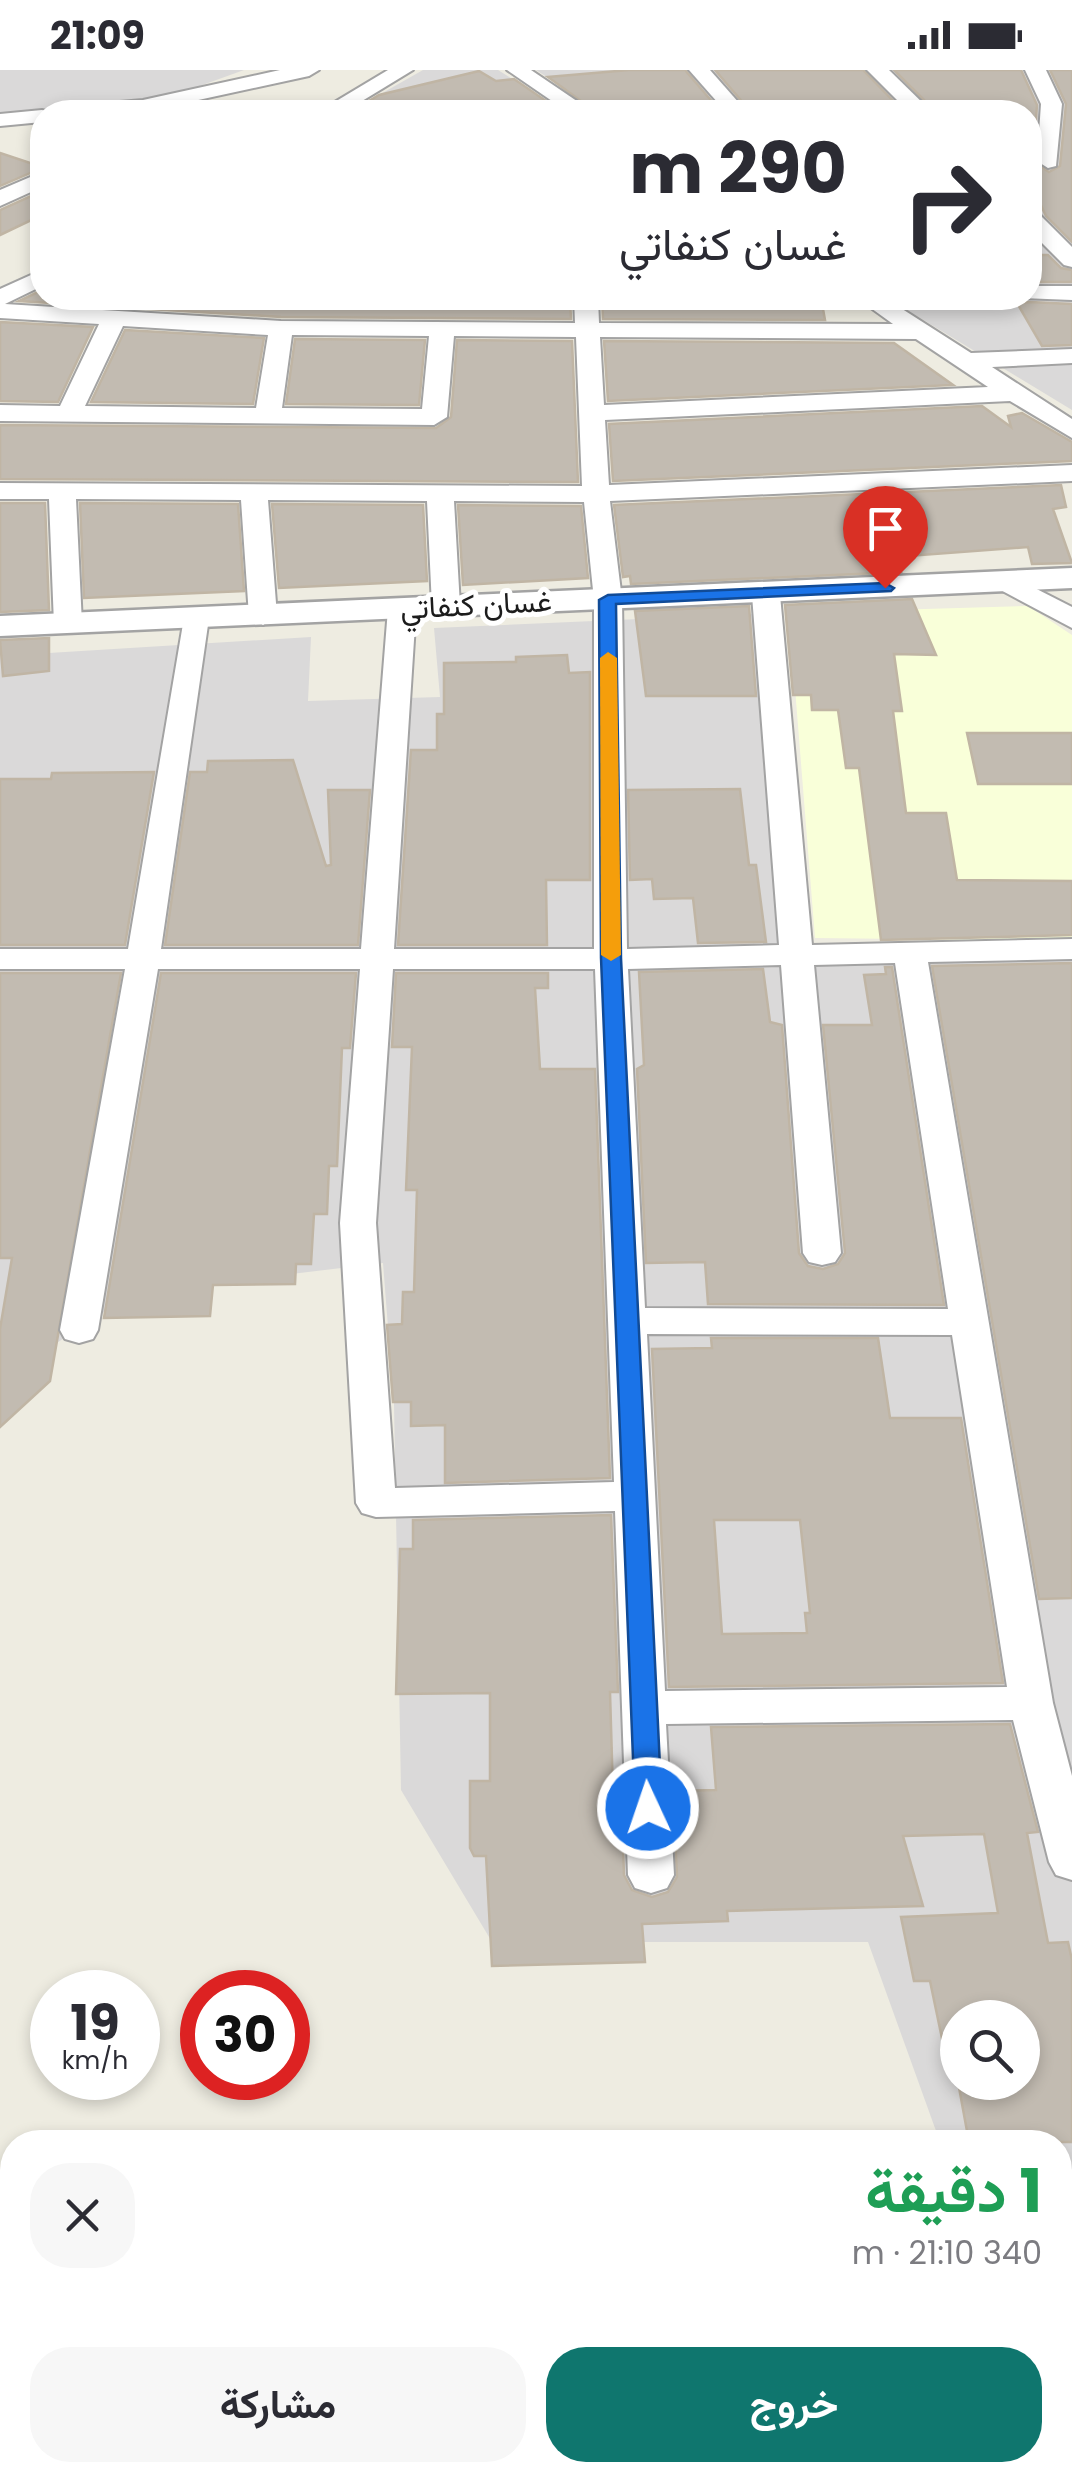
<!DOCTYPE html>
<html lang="ar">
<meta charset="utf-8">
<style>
:root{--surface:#fff;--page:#f7f7f7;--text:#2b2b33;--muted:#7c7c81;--accent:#0f766e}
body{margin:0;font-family:Poppins,Vazirmatn,sans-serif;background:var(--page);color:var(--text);direction:rtl;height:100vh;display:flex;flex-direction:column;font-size:38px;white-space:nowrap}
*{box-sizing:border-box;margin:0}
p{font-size:32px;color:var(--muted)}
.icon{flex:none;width:55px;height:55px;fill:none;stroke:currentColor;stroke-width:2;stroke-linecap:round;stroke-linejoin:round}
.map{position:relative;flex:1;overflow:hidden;direction:ltr}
.drawer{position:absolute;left:0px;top:2060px;width:1072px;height:352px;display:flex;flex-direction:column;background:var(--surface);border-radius:40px 40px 0 0;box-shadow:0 5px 15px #0003;direction:rtl}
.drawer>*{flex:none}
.guide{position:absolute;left:30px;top:30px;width:1012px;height:210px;border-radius:40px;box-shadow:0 5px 15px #0003;direction:rtl;background:#fff;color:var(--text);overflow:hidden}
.buttons{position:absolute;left:940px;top:1930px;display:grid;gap:20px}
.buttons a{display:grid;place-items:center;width:100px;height:100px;border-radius:50%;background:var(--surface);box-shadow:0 5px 15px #0003;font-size:50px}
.speed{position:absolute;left:30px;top:1900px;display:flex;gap:20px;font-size:50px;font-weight:700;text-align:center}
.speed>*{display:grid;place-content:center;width:130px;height:130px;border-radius:50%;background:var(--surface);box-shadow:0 5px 15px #0003;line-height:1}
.speed small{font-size:25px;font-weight:400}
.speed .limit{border:15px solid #d22;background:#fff;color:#111}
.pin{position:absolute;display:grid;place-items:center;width:85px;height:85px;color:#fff;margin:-102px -42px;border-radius:50% 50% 50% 0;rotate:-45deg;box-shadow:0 0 10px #0007}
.pin .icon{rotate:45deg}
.me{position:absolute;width:110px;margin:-55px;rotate:357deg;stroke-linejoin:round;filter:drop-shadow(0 0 8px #0008)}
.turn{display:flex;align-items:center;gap:35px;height:210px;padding:0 30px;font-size:45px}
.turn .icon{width:130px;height:130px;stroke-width:2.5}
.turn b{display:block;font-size:70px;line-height:85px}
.round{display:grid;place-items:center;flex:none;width:105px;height:105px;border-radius:40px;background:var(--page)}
.summary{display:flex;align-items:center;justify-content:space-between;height:170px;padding:0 30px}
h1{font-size:60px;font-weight:700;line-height:75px;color:#1e9e55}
.action{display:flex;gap:20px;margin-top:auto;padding:20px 30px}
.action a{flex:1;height:115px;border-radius:40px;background:var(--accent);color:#fff;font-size:40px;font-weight:700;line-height:115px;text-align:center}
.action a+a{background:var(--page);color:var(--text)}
.status{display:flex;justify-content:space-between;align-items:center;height:70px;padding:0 50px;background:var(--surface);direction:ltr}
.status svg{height:28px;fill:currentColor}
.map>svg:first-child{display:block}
</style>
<div class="status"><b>21:09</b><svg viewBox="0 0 49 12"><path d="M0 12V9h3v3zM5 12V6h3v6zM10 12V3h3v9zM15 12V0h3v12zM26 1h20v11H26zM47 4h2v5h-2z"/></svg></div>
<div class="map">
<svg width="1072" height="2412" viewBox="0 0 1072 2412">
<rect width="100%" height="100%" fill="#eeece1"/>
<!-- residential -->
<g fill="#dad9d9" fill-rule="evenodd">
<polygon points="0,0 244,0 172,26 0,48"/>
<polygon points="423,0 498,0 566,42 349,42"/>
<polygon points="536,0 1072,0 1072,340 887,228 1030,228 1030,42 601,42"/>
<path d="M754,544L784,893L1072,889V2412H1063L1059,2400L1060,2072H940L868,1872H492L401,1720L394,1334L383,1193L133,1223L0,1310V586L311,567L308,631L440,627L434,558ZM958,1948H1022V2012H958Z"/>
</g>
<!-- education -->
<polygon fill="#f9ffd9" points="1028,536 1072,565 1072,871 815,868 789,543"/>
<!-- building -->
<g fill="#c2bbb1" stroke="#c0b5a4" stroke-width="2.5" fill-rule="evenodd">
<polygon points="629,0 685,0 721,42 703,42 703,38 596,42 548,7"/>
<polygon points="715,0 863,0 904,42 751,42"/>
<polygon points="894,0 1021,0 1037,35 1033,91 1049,102 1060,96 1066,34 1050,0 1072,0 1072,172 1046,146 1030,112 1030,42 936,42"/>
<polygon points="479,1 496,11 514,9 562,42 367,42 366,33 379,25"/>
<polygon points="0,83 42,97 42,98 0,116"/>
<polygon points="42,121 42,145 0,165 0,140"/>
<polygon points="1030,185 1048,185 1061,198 1072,200 1072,212 1030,212"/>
<polygon points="42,220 42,228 570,228 571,249 281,247 19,231"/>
<polygon points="602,228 821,228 825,250 603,249"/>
<polygon points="1030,232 1072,234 1072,275 1042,276 1017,233"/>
<polygon points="0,252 93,257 58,332 0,331"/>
<polygon points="125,260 264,268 253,334 91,332"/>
<polygon points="295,269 425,270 419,335 286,334"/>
<polygon points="457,270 572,271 578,412 0,409 0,355 436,358 451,347"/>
<polygon points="604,271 894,273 953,315 608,331"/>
<polygon points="982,336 1011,357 1008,346 1022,343 1072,372 1072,391 613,411 609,354"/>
<polygon points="1061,415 1066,437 1053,439 1072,493 1032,494 1028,477 894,487 901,502 631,514 630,506 623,507 614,435"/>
<polygon points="0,433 45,433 49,540 0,542"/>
<polygon points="80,433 238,434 244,521 84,528"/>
<polygon points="272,434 423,435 427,511 279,518"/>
<polygon points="458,435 581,436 588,508 463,515"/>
<polygon points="912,529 936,585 894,584 902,641 893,641 906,743 946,743 957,810 1072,811 1072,865 881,870 859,698 846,698 838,640 812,640 811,625 793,625 785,535"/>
<polygon points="749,536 756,626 646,626 635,541"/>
<polygon points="49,568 49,601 3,606 0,570"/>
<polygon points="567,585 569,603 590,602 590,810 546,810 547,875 398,875 411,680 437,680 437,644 444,644 444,593 516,592 516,587"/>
<polygon points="967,663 1072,663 1072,714 978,714"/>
<polygon points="293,690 326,796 331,795 328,720 370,720 358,875 165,875 190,702 207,702 208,691"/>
<polygon points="154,702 125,875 0,875 0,709 51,709 52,703"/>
<polygon points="740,719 749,795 756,795 766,872 698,873 693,828 654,829 652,809 630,810 628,720"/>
<polygon points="1072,893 1072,1528 1039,1529 932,896"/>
<polygon points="885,897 892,897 944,1235 708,1234 705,1192 646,1193 637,999 644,995 639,902 763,899 770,952 782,955 799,1183 808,1196 823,1199 838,1194 845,1183 823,955 872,955 864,905 886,904"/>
<polygon points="0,903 121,903 50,1311 0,1357 0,1259 12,1188 0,1188"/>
<polygon points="161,903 356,903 350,978 342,978 337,1096 329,1096 327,1144 314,1144 311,1194 296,1194 295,1214 213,1215 210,1246 104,1248"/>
<polygon points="396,903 548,903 548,918 535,918 540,999 595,999 610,1408 445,1413 445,1355 411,1356 411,1332 393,1332 387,1255 402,1254 403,1222 414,1222 417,1120 406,1120 412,977 392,977"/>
<path d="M711,1268H878L890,1348H961L1003,1613L669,1617L652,1279L712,1278ZM714,1450H800L810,1543H805L807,1563L722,1564Z"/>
<polygon points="611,1445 618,1622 610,1622 613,1723 621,1722 624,1805 632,1820 652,1827 668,1822 677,1807 673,1721 716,1720 711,1657 1010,1654 1038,1762 1027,1763 1048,1873 1068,1872 1072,1890 1072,2072 969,2072 958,2012 1022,2012 1022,1948 958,1948 958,2010 951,1978 944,1978 930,1911 914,1911 901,1847 998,1843 984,1764 903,1766 923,1836 727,1841 728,1851 642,1854 645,1892 492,1896 486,1786 474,1786 470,1778 470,1711 490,1711 490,1623 396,1624 400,1479 413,1479 413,1450"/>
</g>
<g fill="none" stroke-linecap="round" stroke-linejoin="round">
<defs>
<g id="minor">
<polygon points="280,0 319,0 309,6 143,42 62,42 73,36 143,30"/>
<polygon points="388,0 413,0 344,42 318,42"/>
<polygon points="507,0 531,0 593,42 568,42"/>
<polygon points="689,0 710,0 747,42 726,42"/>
<polygon points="867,0 889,0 932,42 909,42"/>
<polygon points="1025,0 1046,0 1062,34 1056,96 1048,98 1037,91 1041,34"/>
<polygon points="42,40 50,42 42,42 42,52 0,56 0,44"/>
<polygon points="42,102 42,117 0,136 0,120"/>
<polygon points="1030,141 1038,143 1072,177 1072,197 1064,195 1030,161"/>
<path d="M42,200V216L5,234L281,251L575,253L574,228H598L599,253L893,254L857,228H885L971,283L1072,279V293L992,297L1072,349V368L1010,331L605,350L609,415L1072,395V411L610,431L622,530L627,879L779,875L752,525L766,517L780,525L812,875L1072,869V889L928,892L1053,1633L1072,1706V1810L1056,1805L1049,1792L1013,1650L666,1654L674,1805L667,1818L651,1823L635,1818L628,1805L615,1441L376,1447L362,1443L356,1433L340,1153L360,899H158L98,1260L93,1269L79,1273L65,1269L60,1260L125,899H0V879H128L185,542H205L209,548L161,879H361L388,539L402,531L416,539L394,879H594V530L584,432L454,431L460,536L446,544L432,536L427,431L268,430L277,546L263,555L249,546L241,430L76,429L82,554L78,560H58L54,554L49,429H0V413L582,416L576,267L454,266L447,347L434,355L0,351V335L60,336L99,254L0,248V219ZM123,256L268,265L256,338L85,336ZM292,265L429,266L422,339L282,338ZM600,267L916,269L988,317L604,335ZM895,893L948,1239L645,1238L628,899L781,895L803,1183L809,1192L822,1195L835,1192L841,1183L814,895ZM393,899H595L614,1412L395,1418L376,1153ZM647,1264L952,1265L1007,1617L665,1621Z"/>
<polygon points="1030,216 1072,216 1072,230 1022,228 1030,228"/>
<polygon points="1005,503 1072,537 1072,558 995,517 991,511 995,505"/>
</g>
<polygon id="tertiary" points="1072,498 1072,518 0,566 0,546"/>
</defs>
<!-- minor casing -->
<use href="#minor" stroke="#a3a3a3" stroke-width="4"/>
<!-- tertiary casing -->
<use href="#tertiary" stroke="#a3a3a3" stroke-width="5"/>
<!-- minor -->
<use href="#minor" fill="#fff" fill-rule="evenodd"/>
<!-- tertiary -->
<use href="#tertiary" fill="#fff" fill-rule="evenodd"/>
</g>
<!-- route -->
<polygon fill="#1a73e8" stroke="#114b97" stroke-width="2.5" points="885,513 894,518 891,521 616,534 621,888 662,1738 648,1749 635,1738 601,888 599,530 608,525"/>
<!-- slow -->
<polygon fill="#f59e0b" points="608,582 617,588 621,885 611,891 601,885 600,588"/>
<g text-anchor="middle" stroke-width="10" stroke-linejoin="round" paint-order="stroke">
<!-- far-street labels -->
<g font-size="30" fill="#1c1c1c" stroke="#fff">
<text transform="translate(476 535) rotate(-3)" y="10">غسان كنفاتي</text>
</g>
</g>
</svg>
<div class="buttons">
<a><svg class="icon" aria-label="search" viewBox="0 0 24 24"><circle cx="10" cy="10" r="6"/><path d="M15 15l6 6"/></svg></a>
</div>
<div class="speed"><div>19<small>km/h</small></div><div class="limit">30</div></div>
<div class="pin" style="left:885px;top:518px;background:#d93025"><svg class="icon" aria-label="arrive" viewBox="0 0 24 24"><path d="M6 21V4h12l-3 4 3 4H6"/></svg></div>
<svg class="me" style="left:648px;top:1738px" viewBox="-20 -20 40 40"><circle r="17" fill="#1a73e8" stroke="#fff" stroke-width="3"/><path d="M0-11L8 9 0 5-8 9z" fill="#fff"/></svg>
<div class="guide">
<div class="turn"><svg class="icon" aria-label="right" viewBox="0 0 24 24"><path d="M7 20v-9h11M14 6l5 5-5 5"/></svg><div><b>290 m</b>غسان كنفاتي</div></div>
</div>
<section class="drawer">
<div class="summary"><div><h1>1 دقيقة</h1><p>340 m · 21:10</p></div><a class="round"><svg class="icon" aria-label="close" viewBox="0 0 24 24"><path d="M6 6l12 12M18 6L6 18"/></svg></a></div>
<div class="action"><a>خروج</a><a>مشاركة</a></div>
</section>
</div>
